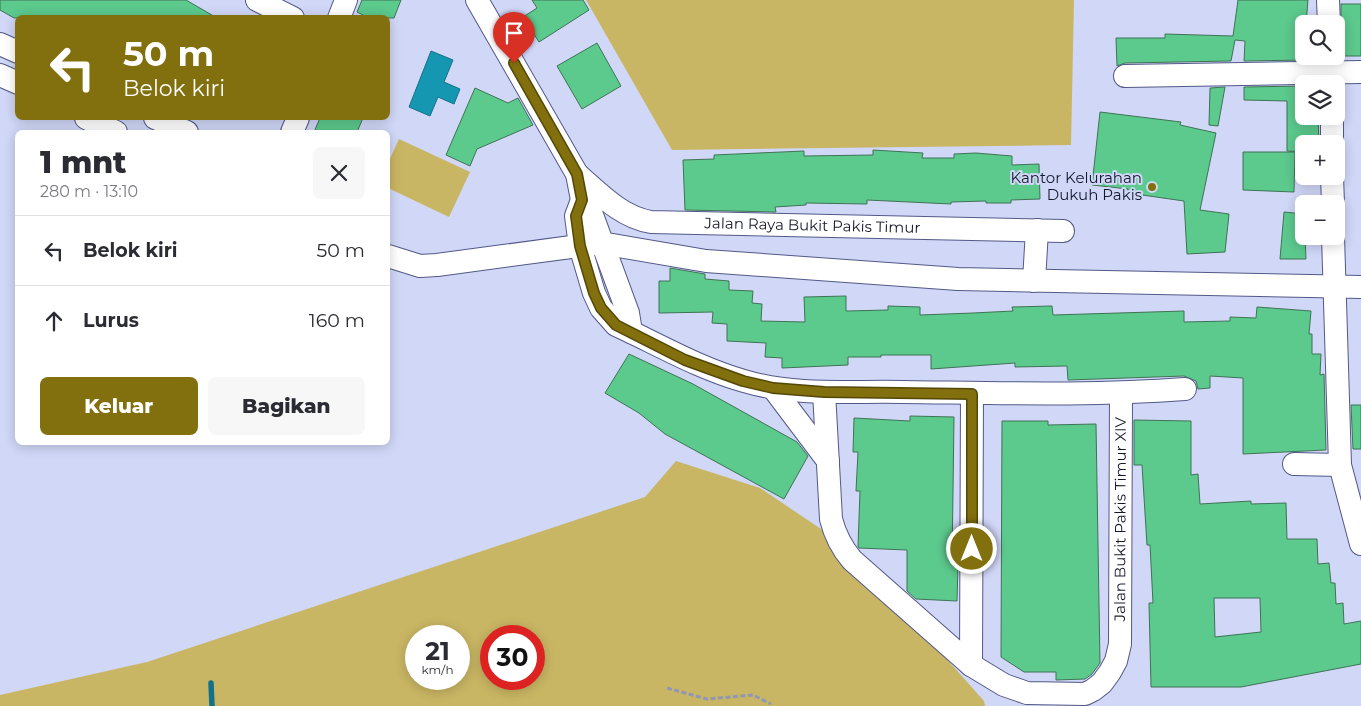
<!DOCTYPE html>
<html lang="id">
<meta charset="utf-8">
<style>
:root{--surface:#fff;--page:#f7f7f7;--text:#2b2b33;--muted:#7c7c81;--line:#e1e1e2;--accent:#826f0d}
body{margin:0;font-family:Montserrat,sans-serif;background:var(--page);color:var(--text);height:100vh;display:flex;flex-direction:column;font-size:19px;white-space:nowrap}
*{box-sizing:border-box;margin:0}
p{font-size:16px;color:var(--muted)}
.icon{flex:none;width:28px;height:28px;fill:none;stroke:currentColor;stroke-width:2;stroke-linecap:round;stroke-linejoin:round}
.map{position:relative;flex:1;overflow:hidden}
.side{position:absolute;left:15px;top:130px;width:375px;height:315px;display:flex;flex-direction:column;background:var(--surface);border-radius:8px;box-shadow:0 2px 12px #0003}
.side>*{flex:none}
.top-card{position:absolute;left:15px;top:15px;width:375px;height:105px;border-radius:8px;box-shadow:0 2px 12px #0003;background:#826f0d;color:#fff;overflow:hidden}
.buttons{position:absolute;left:1295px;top:15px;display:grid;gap:10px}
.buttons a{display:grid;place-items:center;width:50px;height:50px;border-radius:8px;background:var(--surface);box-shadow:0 2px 12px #0003;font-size:25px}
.speed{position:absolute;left:405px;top:625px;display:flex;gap:10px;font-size:25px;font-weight:700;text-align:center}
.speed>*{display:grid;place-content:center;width:65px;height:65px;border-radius:50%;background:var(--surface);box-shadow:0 2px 12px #0003;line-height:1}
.speed small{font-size:12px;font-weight:400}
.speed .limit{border:8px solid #d22;background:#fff;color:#111}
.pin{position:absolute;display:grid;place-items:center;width:42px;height:42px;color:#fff;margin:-51px -21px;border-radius:50% 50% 50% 0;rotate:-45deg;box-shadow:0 0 5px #0007}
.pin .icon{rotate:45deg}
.me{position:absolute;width:55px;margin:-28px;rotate:0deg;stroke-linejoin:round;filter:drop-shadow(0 0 4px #0008)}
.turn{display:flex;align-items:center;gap:18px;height:105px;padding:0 25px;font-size:22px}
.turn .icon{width:65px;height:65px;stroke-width:2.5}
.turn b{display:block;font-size:35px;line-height:42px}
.round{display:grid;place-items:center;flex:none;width:52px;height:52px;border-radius:8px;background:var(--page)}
.summary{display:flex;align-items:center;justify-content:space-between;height:85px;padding:0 25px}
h1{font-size:30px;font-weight:800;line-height:38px}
.primary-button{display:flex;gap:10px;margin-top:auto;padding:10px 25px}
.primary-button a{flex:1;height:58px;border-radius:8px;background:var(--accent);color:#fff;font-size:20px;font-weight:800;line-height:58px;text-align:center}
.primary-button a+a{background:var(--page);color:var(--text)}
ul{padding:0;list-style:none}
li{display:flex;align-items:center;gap:15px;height:70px;padding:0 25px;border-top:1px solid var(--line)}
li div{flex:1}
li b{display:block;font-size:19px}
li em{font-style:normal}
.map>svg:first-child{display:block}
</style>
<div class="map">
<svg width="1361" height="706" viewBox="0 0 1361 706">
<rect width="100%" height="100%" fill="#d0d7f7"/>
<!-- green -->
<g fill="#c9b664" fill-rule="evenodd">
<polygon points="586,0 1074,0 1071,145 672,150"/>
<polygon points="399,139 470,172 449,217 388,188 388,163"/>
<path d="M676,461L760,488L845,545L984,701L985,706H0V695L147,662L645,497ZM416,636H459V679H416ZM491,636H534V679H491Z"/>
</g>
<!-- water -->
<polygon fill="#1597b1" stroke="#157189" points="431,51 453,60 444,82 460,89 454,104 438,97 430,116 409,107"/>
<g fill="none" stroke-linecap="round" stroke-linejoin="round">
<!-- stream -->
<polyline stroke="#157189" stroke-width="5.5" points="211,683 212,706"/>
</g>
<!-- building -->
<g fill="#5cc98d" stroke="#3f7355" fill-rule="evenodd">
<polygon points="0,0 186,0 217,18 14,18 0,10"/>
<polygon points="362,0 401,0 394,18 369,18 357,12"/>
<polygon points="532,0 583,0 589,10 539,42 523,17 537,8"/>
<polygon points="1238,0 1308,0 1306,24 1304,24 1304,56 1307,56 1306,60 1244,61 1245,41 1235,40 1231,61 1125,63 1117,66 1116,38 1165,38 1165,34 1233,36"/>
<rect x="1341" y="4" width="20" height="52"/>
<polygon points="597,43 621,86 582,109 557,66"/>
<polygon points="1304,86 1304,116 1318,116 1319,144 1304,144 1304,152 1287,151 1287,101 1244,100 1244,87"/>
<polygon points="1225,87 1218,126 1209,125 1210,88"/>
<polygon points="475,88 508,103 518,98 533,125 477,149 470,166 446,155"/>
<polygon points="1100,112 1181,122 1180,125 1216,133 1200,210 1229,214 1225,252 1187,254 1184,201 1128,193 1128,189 1092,185"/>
<polygon points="320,118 363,118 357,132 314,132"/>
<polygon points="873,150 923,153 922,158 954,158 954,154 976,153 1012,156 1012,165 1039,164 1040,199 1011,200 1011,203 986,203 986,201 951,202 951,204 867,200 867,204 806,203 806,205 775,207 776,212 685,210 683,160 714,159 714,155 804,151 804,156 873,155"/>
<polygon points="1243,152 1295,152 1294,192 1243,190"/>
<polygon points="1284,212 1304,214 1306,259 1280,259"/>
<polygon points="670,268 705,274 705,279 729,281 729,290 753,291 752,303 762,304 761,321 805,322 804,297 846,296 846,311 888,310 888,306 920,307 920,315 973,313 1013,311 1012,307 1052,306 1053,315 1184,311 1184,322 1230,321 1230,317 1256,318 1257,307 1311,311 1309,334 1312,334 1312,354 1321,354 1320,375 1324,374 1326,450 1243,454 1243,378 1210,376 1210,388 1198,389 1196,381 1184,376 1068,380 1067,366 1015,367 1015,363 931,369 931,355 881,355 881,357 848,357 848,365 782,368 782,358 765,357 766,343 727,341 727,324 712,323 713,312 659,313 659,281 670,281"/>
<polygon points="629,354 693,384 797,442 808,456 784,499 665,434 639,413 605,393"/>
<polygon points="1351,405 1361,405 1361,449 1353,449"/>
<polygon points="910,416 954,417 952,564 958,564 957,601 916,599 907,591 907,550 859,548 858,546 860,491 856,491 858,452 853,452 854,418 910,421"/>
<path d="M1134,420L1191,421V475L1198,474L1200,504L1251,501V504L1286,503L1287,539H1317L1318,564L1329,563L1331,583H1335L1336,604L1343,603L1344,624L1361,621V664L1241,687H1151L1149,603H1153L1150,545H1147L1142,465H1134ZM1214,598H1260L1261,632L1215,637Z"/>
<polygon points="1002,421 1048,421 1048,425 1096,424 1100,663 1092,674 1085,679 1056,680 1056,672 1024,672 1001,657"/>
</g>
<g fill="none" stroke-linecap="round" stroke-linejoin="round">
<defs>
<g id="minor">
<polyline points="257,0 293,18"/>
<polyline points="477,0 577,174 582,200 592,215 628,313 631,332"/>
<polyline points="1328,0 1329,24"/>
<polyline points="339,18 346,0"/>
<polyline points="0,44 18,52"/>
<polyline points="0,75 18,83"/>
<polyline points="1125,76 1361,72"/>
<polyline points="1332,116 1332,144"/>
<polyline points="86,118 116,132"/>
<polyline points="155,118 187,132"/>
<polyline points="292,132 298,118"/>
<path id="s1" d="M577,174C600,194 621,217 651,222L1063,231"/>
<polyline points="1332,176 1333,204"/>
<path d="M582,200L576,216L580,246L594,293L601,308L616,325C658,344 698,368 744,381C794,396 850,391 902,392C996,393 1091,396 1185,389"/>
<polyline points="1333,236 1340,465 1361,544"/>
<polyline points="388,256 420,266 437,265 601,243 706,261 958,279 1361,287"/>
<polyline points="1034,281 1037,230"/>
<polyline points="773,388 828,461"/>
<path id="s2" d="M824,392L831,519C835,535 841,547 852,560L971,665L1004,685L1027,693L1085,694L1093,690L1102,683L1110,672L1116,661L1120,644L1121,394"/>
<polyline points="1294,464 1340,465"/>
<polyline points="971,665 972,394"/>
</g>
</defs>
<!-- minor casing -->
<use href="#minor" stroke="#525987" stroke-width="24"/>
<!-- path -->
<polyline stroke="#9197b2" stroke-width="3" stroke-dasharray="5 2.5" stroke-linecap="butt" points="667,688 707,699 753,695 771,704"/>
<!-- minor -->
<use href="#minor" stroke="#fff" stroke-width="22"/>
</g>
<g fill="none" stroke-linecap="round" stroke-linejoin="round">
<defs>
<polyline id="route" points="514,63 577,174 582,200 576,216 580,246 594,293 601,308 616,325 685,360 743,381 773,388 824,392 972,394 972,549"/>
</defs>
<!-- route casing -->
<use href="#route" stroke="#544808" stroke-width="12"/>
<!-- route -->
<use href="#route" stroke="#826f0d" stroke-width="9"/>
</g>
<!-- markers -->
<circle fill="#826f0d" stroke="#d0d7f7" stroke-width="2" cx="1152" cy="187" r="5"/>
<g text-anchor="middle" stroke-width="4" stroke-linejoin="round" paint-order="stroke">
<!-- poi labels -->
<g font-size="15" fill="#15182b" stroke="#d0d7f7" text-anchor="end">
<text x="1142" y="183">Kantor Kelurahan<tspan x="1142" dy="17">Dukuh Pakis</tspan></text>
</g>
<!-- street labels -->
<g font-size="15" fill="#15182b" stroke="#d0d7f7">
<text dy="5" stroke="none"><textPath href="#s1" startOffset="251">Jalan Raya Bukit Pakis Timur</textPath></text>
<text dy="5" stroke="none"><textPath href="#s2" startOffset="642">Jalan Bukit Pakis Timur XIV</textPath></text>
</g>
</g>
</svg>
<div class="buttons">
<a><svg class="icon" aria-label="search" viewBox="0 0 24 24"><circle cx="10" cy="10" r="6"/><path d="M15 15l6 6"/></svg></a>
<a><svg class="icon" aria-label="layers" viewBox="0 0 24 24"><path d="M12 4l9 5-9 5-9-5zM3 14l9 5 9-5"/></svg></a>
<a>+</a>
<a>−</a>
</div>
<div class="speed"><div>21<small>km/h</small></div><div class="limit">30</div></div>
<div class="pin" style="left:514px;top:63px;background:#d93025"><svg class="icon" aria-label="arrive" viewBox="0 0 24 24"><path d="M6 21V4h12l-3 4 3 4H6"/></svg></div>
<svg class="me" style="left:972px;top:549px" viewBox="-20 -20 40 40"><circle r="17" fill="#826f0d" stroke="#fff" stroke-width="3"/><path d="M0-11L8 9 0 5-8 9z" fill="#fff"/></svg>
<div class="top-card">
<div class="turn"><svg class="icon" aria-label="left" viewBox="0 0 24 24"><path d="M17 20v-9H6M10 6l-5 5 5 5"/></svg><div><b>50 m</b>Belok kiri</div></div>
</div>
<section class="side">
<div class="summary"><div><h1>1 mnt</h1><p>280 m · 13:10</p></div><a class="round"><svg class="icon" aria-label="close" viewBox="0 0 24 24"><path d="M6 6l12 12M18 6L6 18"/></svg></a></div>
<ul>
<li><svg class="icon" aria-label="left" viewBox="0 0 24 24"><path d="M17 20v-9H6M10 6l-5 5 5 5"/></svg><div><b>Belok kiri</b></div><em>50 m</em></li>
<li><svg class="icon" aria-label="ahead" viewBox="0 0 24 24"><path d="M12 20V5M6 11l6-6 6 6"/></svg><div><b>Lurus</b></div><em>160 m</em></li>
</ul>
<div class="primary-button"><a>Keluar</a><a>Bagikan</a></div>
</section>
</div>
